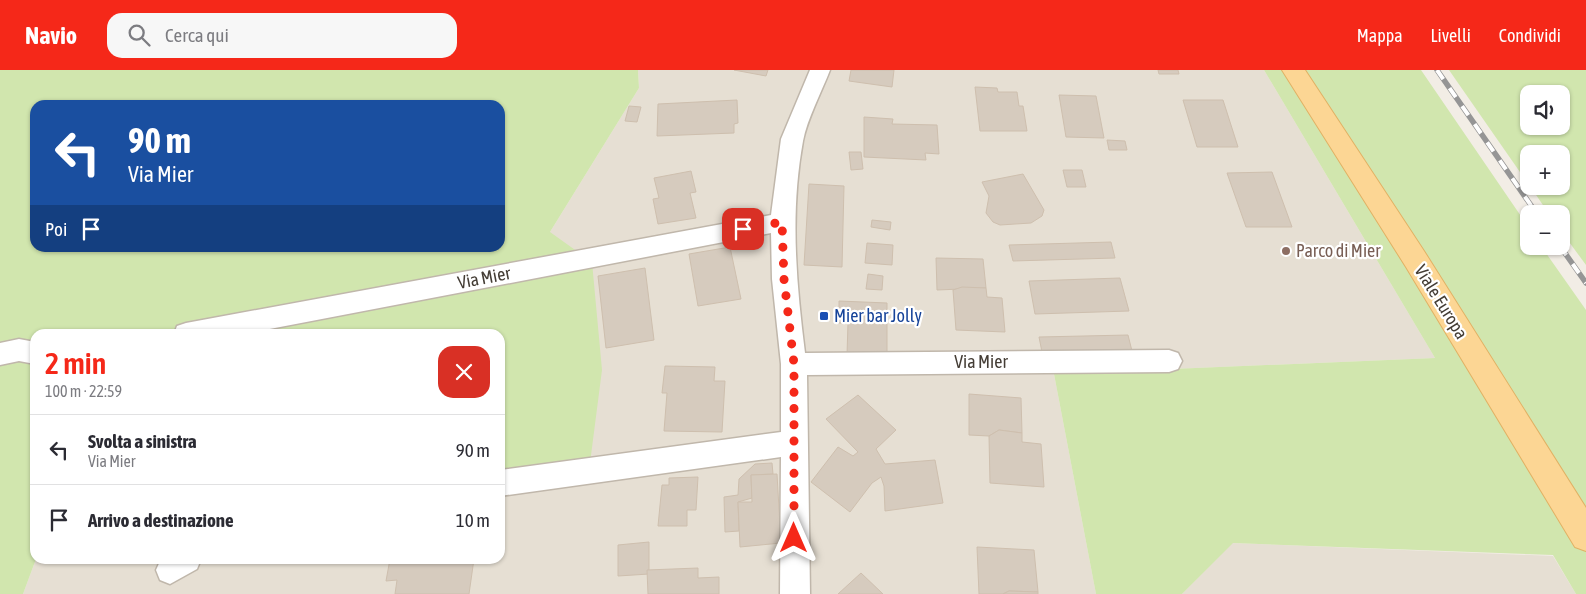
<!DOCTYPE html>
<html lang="it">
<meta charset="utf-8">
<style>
:root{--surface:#fff;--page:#f7f7f7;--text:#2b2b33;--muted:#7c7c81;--line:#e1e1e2;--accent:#f52819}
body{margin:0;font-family:"Asap Condensed",sans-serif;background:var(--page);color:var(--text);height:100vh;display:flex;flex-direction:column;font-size:19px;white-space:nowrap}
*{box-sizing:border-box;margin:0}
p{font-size:16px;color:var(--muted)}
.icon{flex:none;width:28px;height:28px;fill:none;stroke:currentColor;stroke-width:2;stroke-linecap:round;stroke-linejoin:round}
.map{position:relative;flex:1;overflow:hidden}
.side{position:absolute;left:30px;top:259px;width:475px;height:235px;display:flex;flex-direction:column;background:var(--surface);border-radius:15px;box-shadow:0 1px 4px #0004}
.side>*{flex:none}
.hud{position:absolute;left:30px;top:30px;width:475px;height:152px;border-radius:15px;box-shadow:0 1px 4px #0004;background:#1a4fa0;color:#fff;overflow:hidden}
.tools{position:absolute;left:1520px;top:15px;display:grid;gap:10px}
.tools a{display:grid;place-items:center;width:50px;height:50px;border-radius:10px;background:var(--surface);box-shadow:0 1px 4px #0004;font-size:25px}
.pin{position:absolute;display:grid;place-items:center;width:42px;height:42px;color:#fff;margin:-21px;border-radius:10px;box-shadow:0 2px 8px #0006}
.me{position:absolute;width:55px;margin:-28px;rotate:0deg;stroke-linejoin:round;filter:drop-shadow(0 0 4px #0008)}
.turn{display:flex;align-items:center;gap:18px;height:105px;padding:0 15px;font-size:22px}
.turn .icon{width:65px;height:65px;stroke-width:2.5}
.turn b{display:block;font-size:35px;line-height:42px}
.then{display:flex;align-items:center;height:48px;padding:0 15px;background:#0003;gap:10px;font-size:19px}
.round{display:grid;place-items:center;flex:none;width:52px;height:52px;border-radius:15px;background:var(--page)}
.headline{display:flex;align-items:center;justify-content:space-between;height:85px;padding:0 15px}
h1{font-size:30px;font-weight:600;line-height:38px;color:var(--accent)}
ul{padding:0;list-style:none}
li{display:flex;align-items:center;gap:15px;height:70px;padding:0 15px;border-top:1px solid var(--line)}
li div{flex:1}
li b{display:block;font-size:19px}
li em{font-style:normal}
header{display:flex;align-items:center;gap:30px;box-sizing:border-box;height:70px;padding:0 25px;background:var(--accent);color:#fff}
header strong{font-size:24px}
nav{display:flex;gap:28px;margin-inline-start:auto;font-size:18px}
.search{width:350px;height:45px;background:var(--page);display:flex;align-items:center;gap:12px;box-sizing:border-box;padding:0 18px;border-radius:15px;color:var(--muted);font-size:19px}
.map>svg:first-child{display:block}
</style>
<header>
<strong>Navio</strong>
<div class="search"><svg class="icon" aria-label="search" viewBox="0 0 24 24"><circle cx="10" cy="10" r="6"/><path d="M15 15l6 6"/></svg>Cerca qui</div>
<nav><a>Mappa</a><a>Livelli</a><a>Condividi</a></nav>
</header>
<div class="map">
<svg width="1586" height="524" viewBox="0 0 1586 524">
<rect width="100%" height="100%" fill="#f2ede5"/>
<!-- residential -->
<g fill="#e6dfd3">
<polygon points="638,0 1264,0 1435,288 1054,304 1096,524 23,524 36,489 500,489 500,405 550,162 639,18"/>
<polygon points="1232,473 1553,486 1576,524 1182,524"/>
</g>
<!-- green -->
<g fill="#d1e6ae" fill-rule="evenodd">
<path d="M0,0H638L639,18L550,162L592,192L602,300L590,393L500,405V264H35L36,489L23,524H0ZM35,35H500V178H35Z"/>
<polygon points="1264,0 1421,0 1529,158 1529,176 1541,176 1586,240 1586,524 1576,524 1553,485 1233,473 1182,524 1096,524 1054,304 1435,288"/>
<path d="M1449,0H1586V195L1561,161V144H1549L1530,116H1561V84H1529V115ZM1529,24H1561V56H1529Z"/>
</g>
<!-- building -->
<g fill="#d6cbbe" stroke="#cebfae">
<polygon points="734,0 768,0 766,6"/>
<polygon points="851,0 894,0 892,17 849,11"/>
<polygon points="1158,0 1178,0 1179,4 1159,4"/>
<polygon points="975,17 997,18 998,22 1017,22 1019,36 1023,36 1027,61 980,61"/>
<polygon points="1059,25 1096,26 1104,68 1066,67"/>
<polygon points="737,30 738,53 734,54 734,63 657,66 658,34"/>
<polygon points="1183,30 1223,30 1238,77 1197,77"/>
<polygon points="629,36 641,37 637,52 625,51"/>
<polygon points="864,47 893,49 892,54 937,55 939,84 925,83 926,90 864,87"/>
<polygon points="1107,70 1125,71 1127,80 1109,80"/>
<polygon points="849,82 861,82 863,99 851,100"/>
<polygon points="1063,100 1082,100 1086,117 1067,117"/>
<polygon points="691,101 696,122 690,123 696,148 658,154 653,129 659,128 654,108"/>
<polygon points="1272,102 1292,157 1246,157 1227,103"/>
<polygon points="1023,104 1044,140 1042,146 1031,153 1000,155 993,152 986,143 989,126 982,112"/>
<polygon points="809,114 844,116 842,197 804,195"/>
<polygon points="872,150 891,152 890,160 871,157"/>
<polygon points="1111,172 1115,188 1013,191 1009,175"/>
<polygon points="867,173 893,175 892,195 865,193"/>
<polygon points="730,177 741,229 698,236 689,184"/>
<polygon points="936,188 983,189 986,218 937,220"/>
<polygon points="645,198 654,270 606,278 598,206"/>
<polygon points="868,204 883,206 882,220 866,219"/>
<polygon points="1120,208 1129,241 1035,244 1029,211"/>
<polygon points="962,217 986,218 987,227 1002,228 1005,262 956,260 953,220"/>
<polygon points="839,231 887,233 887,287 847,285 848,253 839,253"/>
<polygon points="1128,265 1133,285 1043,287 1039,267"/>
<polygon points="665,296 715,297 714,311 725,311 722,362 664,361 667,323 662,323"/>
<polygon points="969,324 1021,328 1022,363 999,360 989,366 969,365"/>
<polygon points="858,325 896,360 876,379 885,394 935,390 943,433 885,441 884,416 881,407 872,413 850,442 811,412 838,377 853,386 858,382 826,349"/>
<polygon points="999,360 1022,363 1022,372 1041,374 1044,417 990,413 989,366"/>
<polygon points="772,393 773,404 751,405 752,428 738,432 739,461 725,462 724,427 738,425 739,409 755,394"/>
<polygon points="777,404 781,473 740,477 738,432 752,432 751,405"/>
<polygon points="698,407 696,440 687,440 687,456 658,456 662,415 669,415 669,408"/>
<polygon points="649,472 649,504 618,506 618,475"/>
<polygon points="977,477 1034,480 1038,522 1009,521 1003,524 979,524"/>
<polygon points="390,489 474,489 469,524 395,524 397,510 386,511"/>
<polygon points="698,498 698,508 719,507 719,524 648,524 647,500"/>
<polygon points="861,503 883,524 838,524"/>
<polygon points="1009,521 1038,522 1038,524 1003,524"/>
</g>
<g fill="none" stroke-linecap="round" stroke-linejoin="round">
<defs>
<g id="minor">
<path d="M810,0H830C822,21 807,49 803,71C790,142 796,211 805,283L1169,280L1178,283L1182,291L1178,299L1169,302L807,305L810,524H780L781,387L500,426V400L781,362V294L772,209L771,163L244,264H174L177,256L186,253L771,145L781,69Z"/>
<polygon points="19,269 35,272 35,294 19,291 0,295 0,273"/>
<polygon points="161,489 201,489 197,499 170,514 160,510 156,500"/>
</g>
<polygon id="major" points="1282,0 1305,0 1424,181 1586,438 1586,481 1575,477 1406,197"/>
</defs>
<!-- minor casing -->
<use href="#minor" stroke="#c0b7ab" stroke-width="3"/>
<!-- major casing -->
<use href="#major" stroke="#e1b164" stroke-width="2"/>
<!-- minor -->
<use href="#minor" fill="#fff" fill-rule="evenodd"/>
<!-- major -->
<use href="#major" fill="#fcd694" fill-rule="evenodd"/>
<defs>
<g id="rail">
<polyline points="1437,0 1537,144"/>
<polyline points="1560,176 1586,213"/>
</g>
</defs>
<!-- rail casing -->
<use href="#rail" stroke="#959595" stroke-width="5.5"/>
<!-- rail -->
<use href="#rail" stroke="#fff" stroke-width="4" stroke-dasharray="11" stroke-linecap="butt"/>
</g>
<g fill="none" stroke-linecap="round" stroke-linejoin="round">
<!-- route -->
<polyline stroke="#f52819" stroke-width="9" stroke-dasharray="0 16.2" points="743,159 782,152 784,209 794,294 794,468"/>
</g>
<!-- markers -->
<circle fill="#8d6e63" stroke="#fff" stroke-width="2" cx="1286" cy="181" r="5"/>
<rect fill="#1a4fb4" stroke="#fff" stroke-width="2" x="819" y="241" width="10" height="10" rx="2.5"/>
<g text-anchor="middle" stroke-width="4.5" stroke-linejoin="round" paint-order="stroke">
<!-- education labels -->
<g font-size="18" fill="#785e54" stroke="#fff" text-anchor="start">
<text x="1296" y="187">Parco di Mier</text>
</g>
<!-- street labels -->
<g font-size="18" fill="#443d35" stroke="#fff">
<text transform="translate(484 208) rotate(-11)" y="6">Via Mier</text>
<text transform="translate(1441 232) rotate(58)" y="6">Viale Europa</text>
<text x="981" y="298">Via Mier</text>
</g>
<!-- transit labels -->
<g font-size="18" fill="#164399" stroke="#fff" text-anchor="start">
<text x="834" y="252">Mier bar Jolly</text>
</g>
</g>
</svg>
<div class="tools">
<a><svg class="icon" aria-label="sound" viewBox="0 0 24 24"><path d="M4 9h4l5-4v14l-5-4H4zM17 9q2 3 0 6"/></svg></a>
<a>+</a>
<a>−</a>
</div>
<div class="pin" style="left:743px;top:159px;background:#d93025"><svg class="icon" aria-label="arrive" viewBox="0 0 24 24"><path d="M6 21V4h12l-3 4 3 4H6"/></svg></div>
<svg class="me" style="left:794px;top:468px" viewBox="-20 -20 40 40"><path d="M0-17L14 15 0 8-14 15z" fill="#f52819" stroke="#fff" stroke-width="4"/></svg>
<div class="hud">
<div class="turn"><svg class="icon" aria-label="left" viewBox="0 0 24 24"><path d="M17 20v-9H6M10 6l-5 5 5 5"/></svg><div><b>90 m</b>Via Mier</div></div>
<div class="then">Poi<svg class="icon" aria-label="arrive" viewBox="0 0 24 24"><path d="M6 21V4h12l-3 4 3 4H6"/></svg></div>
</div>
<section class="side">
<div class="headline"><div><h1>2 min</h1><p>100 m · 22:59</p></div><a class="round" style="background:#d93025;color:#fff"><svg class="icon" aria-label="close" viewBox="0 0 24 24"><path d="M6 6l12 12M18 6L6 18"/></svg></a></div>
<ul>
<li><svg class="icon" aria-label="left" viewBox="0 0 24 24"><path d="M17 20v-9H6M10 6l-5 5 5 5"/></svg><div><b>Svolta a sinistra</b><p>Via Mier</p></div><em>90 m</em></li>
<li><svg class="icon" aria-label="arrive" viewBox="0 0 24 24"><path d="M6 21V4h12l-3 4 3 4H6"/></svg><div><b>Arrivo a destinazione</b></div><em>10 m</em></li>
</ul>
</section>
</div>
